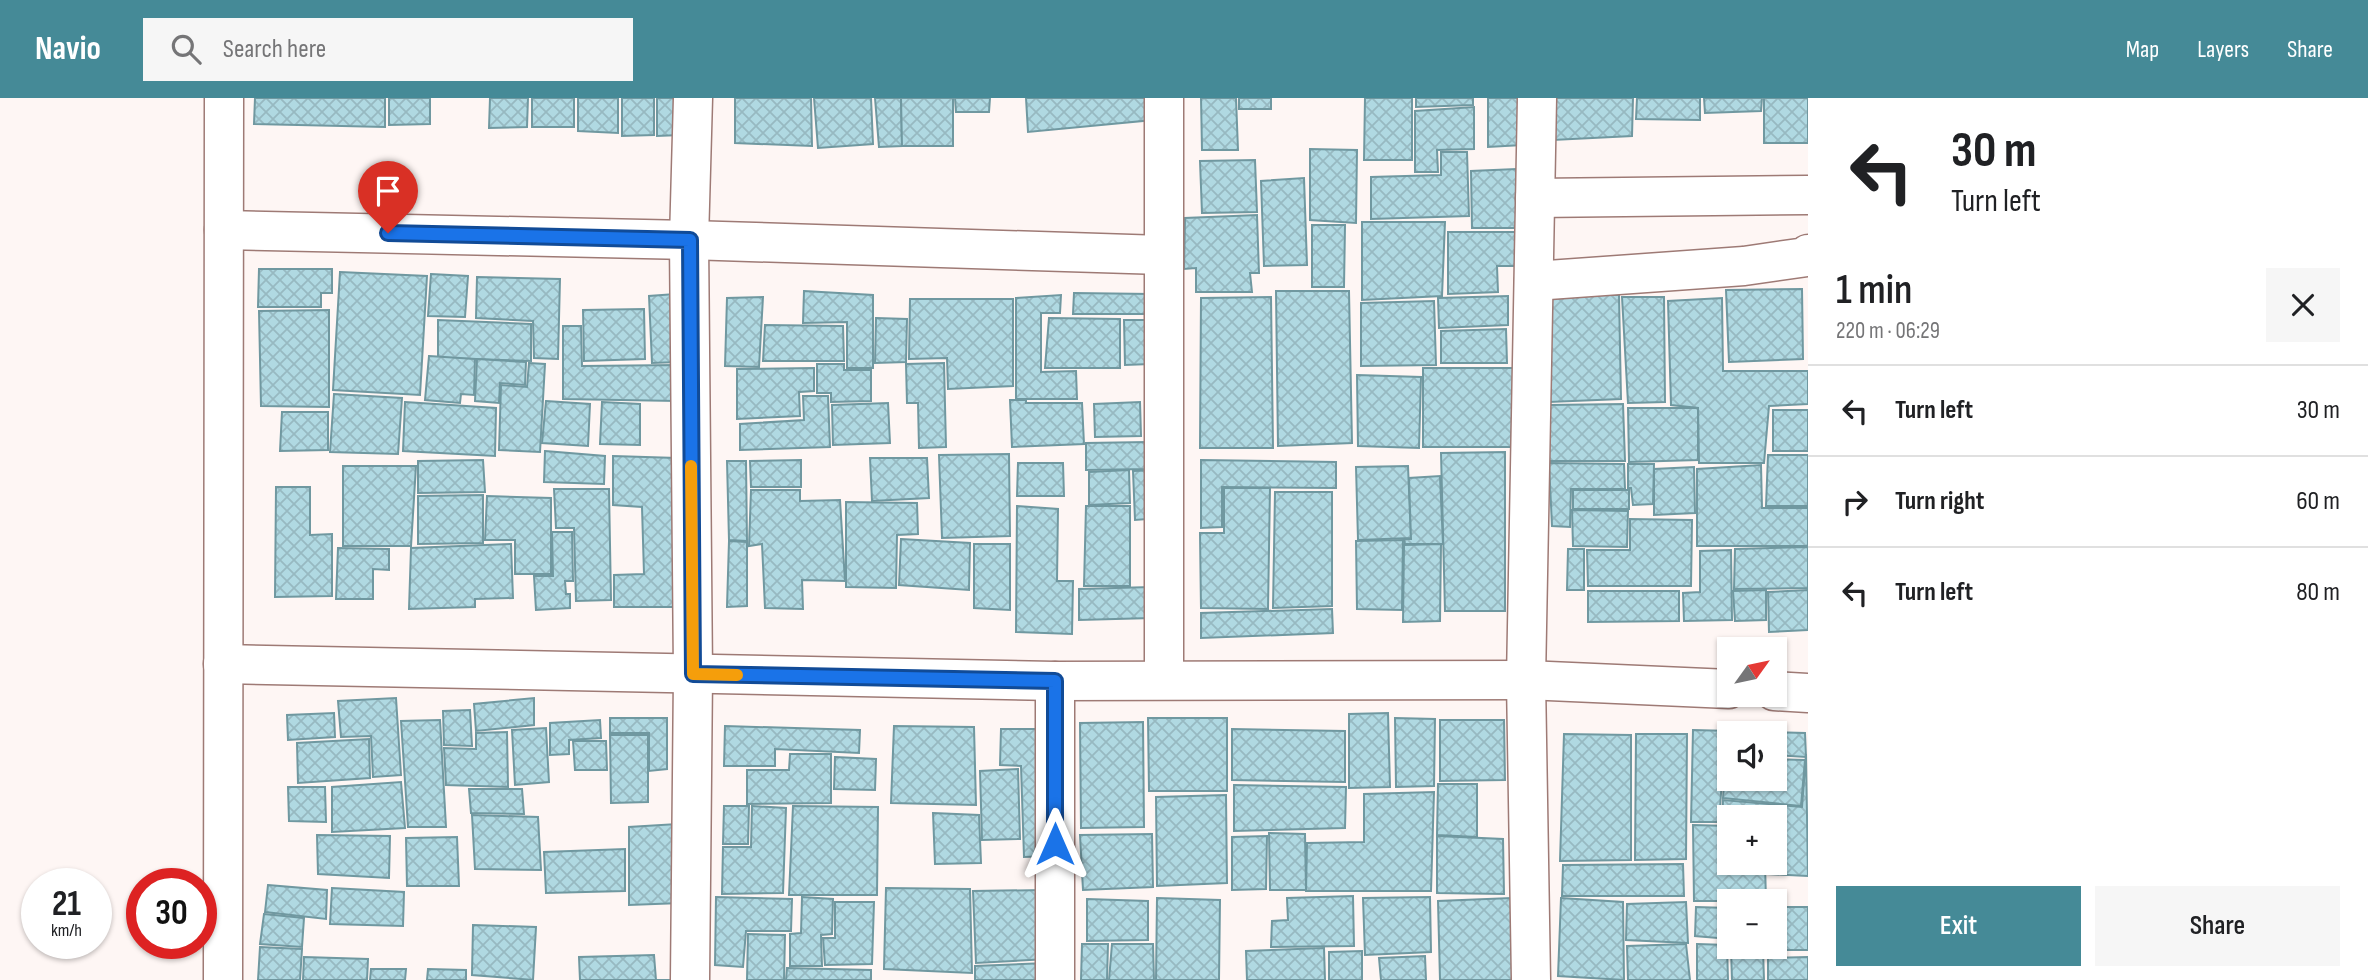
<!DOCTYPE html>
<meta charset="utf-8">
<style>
:root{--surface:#fff;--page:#f6f6f6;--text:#202124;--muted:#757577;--line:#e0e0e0;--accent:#458a97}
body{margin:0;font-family:"Sofia Sans Condensed",sans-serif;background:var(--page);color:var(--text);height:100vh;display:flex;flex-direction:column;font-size:26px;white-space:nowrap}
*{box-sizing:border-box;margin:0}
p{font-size:23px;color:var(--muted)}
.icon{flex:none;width:38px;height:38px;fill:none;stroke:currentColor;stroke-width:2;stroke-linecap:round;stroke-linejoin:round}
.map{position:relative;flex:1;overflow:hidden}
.drawer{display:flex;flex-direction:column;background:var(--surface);width:560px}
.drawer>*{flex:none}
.top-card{background:#fff;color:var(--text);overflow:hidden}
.needle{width:46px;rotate:57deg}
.buttons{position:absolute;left:1717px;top:539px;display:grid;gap:14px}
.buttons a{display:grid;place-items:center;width:70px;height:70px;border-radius:0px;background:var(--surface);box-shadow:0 2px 5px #0004;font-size:35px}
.speed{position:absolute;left:21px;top:770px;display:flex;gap:14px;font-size:35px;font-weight:700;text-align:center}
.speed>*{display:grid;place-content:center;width:91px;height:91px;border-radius:50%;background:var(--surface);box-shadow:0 2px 5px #0004;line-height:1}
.speed small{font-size:18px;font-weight:400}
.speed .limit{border:10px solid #d22;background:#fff;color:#111}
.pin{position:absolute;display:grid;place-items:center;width:60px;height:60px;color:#fff;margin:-72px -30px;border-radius:50% 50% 50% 0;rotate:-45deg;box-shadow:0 0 7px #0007}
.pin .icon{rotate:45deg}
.me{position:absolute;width:77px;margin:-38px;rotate:0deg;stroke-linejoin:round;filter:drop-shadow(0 0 5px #0008)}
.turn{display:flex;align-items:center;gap:24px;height:147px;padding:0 28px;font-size:32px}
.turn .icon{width:91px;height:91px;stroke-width:2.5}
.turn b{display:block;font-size:49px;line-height:60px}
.round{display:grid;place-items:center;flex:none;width:74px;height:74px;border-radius:0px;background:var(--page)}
.head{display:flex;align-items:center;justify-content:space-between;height:119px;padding:0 28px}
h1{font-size:42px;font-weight:600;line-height:52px}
.button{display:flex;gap:14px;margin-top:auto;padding:14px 28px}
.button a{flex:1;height:80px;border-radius:0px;background:var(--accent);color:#fff;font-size:28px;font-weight:600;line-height:80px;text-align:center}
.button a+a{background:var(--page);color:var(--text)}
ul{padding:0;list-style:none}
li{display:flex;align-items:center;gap:21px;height:91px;padding:0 28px;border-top:2px solid var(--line)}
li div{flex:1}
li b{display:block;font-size:26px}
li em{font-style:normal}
header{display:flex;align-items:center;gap:42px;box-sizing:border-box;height:98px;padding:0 35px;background:var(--accent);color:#fff}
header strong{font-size:33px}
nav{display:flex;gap:38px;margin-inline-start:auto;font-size:24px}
.search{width:490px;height:63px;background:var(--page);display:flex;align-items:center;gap:18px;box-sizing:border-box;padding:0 24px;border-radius:0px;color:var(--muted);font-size:26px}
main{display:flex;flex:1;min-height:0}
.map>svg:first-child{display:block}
</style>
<header>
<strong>Navio</strong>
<div class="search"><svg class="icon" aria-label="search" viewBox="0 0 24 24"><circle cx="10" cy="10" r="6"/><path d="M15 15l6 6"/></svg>Search here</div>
<nav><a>Map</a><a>Layers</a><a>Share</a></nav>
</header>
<main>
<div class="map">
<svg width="1808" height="882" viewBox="0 0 1808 882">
<defs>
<pattern id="building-cross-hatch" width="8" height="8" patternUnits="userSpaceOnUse" patternTransform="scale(1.75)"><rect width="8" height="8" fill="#b0d9e2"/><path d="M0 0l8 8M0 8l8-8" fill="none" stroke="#97b9c1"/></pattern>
</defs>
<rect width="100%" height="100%" fill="#fef6f4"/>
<!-- building -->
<g fill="url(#building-cross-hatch)" stroke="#7098a0" stroke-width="2">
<polygon points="255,0 385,0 385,29 254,26"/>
<polygon points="389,0 430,0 430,26 389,27"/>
<polygon points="490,0 528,0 527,29 489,30"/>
<rect x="532" y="0" width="42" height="29"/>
<polygon points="578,0 618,0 618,35 578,33"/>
<polygon points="622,0 654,0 654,37 622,38"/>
<polygon points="657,0 680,0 680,37 657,38"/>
<polygon points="735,0 811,0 812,48 735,45"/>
<polygon points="814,0 871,0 873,46 818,50"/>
<polygon points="875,0 901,0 902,48 879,49"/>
<polygon points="901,0 953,0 953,48 902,48"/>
<polygon points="955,0 990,0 989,14 956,14"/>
<polygon points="1026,0 1152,0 1153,22 1028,34"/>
<polygon points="1201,0 1236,0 1238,52 1202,52"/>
<rect x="1239" y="0" width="32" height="11"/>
<polygon points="1365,0 1412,0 1412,62 1364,62"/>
<polygon points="1416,0 1473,0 1473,7 1416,9"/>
<polygon points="1488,0 1522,0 1522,47 1488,49"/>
<polygon points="1554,0 1633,0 1632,38 1553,42"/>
<polygon points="1637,0 1700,0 1700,22 1636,21"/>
<polygon points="1704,0 1762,0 1761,13 1705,15"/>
<rect x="1764" y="0" width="44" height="45"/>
<polygon points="1474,9 1474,51 1437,52 1438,74 1415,74 1415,13"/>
<polygon points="1310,51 1357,52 1356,125 1310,122"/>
<polygon points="1441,54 1467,54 1469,118 1371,121 1371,79 1441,77"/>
<polygon points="1255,62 1257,114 1202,115 1200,63"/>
<polygon points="1516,71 1517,130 1472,130 1471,73"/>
<polygon points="1304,80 1307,167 1264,168 1261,83"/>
<polygon points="1257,117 1259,175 1250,175 1252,194 1196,194 1196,170 1184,171 1185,120"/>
<polygon points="1362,124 1445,124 1442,198 1362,202"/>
<polygon points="1312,127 1345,127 1344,189 1312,189"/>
<polygon points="1448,134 1515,134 1517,168 1497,168 1498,194 1448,196"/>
<polygon points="259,171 332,171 332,195 321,195 321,209 258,209"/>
<polygon points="340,174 427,178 420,297 333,292"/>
<polygon points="431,176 468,178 465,219 428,218"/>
<polygon points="477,179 560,181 558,261 534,260 533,223 476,220"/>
<polygon points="1802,191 1803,261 1729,264 1726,192"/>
<polygon points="804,193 873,197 873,270 847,270 847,224 803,225"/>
<polygon points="1276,193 1349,193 1352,345 1278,348"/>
<polygon points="1074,195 1151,196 1151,216 1073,216"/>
<polygon points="675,196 678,264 652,265 649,198"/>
<polygon points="1061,197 1060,215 1041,215 1041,274 1076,273 1077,301 1016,301 1016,200"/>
<polygon points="1551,197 1619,197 1621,301 1549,304"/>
<polygon points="1508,198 1508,227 1439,230 1438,200"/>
<polygon points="763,199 759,269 725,268 727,200"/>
<polygon points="1271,199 1273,350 1200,350 1201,200"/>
<polygon points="1622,199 1664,199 1665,304 1628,305"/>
<polygon points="1722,200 1723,273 1808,273 1808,306 1769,308 1764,365 1699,365 1698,310 1671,307 1668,203"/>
<polygon points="910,201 1013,201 1013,288 948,291 947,260 909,261"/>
<polygon points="1434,203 1436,267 1361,268 1361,205"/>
<polygon points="644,211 645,261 584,263 583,212"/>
<polygon points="329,212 329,309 261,308 259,213"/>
<polygon points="876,220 907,221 906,264 875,265"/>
<polygon points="1049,220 1120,221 1120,270 1045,270"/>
<polygon points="438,222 531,226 531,263 438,260"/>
<polygon points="1124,222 1150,222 1150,266 1125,267"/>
<polygon points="765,227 843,228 844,263 763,263"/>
<polygon points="563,228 581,228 582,268 677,267 677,303 563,301"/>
<polygon points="1506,231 1507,265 1441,265 1441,233"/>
<polygon points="429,258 475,261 474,297 461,296 460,305 425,302"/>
<polygon points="477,261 526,264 525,287 500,285 499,305 475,303"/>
<polygon points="529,265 545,266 540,354 499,352 501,287 527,289"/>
<polygon points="944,265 946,349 919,350 918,305 907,305 906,266"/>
<polygon points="817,266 844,266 844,272 871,272 871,303 831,304 831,295 817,295"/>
<polygon points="814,270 814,293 799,294 800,318 737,321 737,271"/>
<polygon points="1423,270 1514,270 1511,349 1423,349"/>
<polygon points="1357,277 1421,279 1419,350 1358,348"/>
<polygon points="334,296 402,300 398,356 330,354"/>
<polygon points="803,298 828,298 830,349 740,352 740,326 804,322"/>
<polygon points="1010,302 1026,302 1026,305 1082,305 1084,346 1012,349"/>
<polygon points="546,303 590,306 588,348 542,345"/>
<polygon points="405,304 496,310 495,358 403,353"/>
<polygon points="602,304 640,306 640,347 600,346"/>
<polygon points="1140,304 1141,338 1095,339 1094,306"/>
<polygon points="888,305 890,345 833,347 832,307"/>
<polygon points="1623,306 1625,363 1549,363 1549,307"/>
<polygon points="1628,310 1698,310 1698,362 1629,364"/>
<rect x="1773" y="312" width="35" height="41"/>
<polygon points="282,314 328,314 328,352 280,353"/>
<polygon points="1147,344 1147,371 1086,372 1086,345"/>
<polygon points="545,353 605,358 604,386 544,384"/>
<polygon points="1505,354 1505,513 1445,513 1441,355"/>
<polygon points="1009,356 1010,438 942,440 939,357"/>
<polygon points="1768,357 1808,357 1808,408 1766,408"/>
<polygon points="613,358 677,360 678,509 614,509 614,477 644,476 642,409 613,407"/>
<polygon points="870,360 927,360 929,400 872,403"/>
<polygon points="483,362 485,394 418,395 418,363"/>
<polygon points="801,362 801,389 751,389 750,363"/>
<polygon points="1201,362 1336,364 1336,390 1222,389 1222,429 1201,430"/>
<polygon points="727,363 746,363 747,443 729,442"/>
<polygon points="1018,365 1063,365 1064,398 1017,398"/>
<polygon points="1549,365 1624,366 1625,391 1571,391 1570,429 1552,428"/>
<polygon points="1628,366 1654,366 1653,406 1633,407 1631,390 1628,390"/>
<polygon points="1761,367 1762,410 1808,410 1808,448 1697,448 1697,371"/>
<polygon points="343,368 416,368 411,448 343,448"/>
<polygon points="1408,368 1411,440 1358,442 1356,369"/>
<polygon points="1694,369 1695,415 1654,417 1654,371"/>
<polygon points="1129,372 1130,405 1089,407 1089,374"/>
<polygon points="1158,372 1160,420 1135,422 1133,373"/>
<polygon points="1440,378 1443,446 1405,446 1404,441 1411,441 1409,380"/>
<polygon points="276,389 310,389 310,437 332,436 332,498 275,499"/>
<polygon points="1224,390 1270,390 1268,511 1201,510 1200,435 1224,435"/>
<polygon points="554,391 609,391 611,502 576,503 574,430 556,430"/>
<polygon points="751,392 800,392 800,403 840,402 845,483 802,482 803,511 765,510 762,446 749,448"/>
<rect x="1573" y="392" width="56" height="19"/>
<polygon points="1275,394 1332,394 1332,508 1273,510"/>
<polygon points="483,397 483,445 418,446 418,398"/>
<polygon points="487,398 551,400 551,476 515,476 515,442 485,442"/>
<polygon points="846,404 917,405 918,436 897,437 896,490 846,489"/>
<polygon points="1017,408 1058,411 1057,483 1073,483 1072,536 1016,534"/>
<polygon points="1086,408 1130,408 1130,488 1084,488"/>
<polygon points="1572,412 1628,413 1627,449 1573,448"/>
<polygon points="1630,421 1692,422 1691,488 1588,488 1587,452 1630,452"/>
<polygon points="552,434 572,434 573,483 565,483 566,496 570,496 570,510 536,512 534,478 553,478"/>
<polygon points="901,441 970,445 969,492 899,487"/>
<polygon points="1403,442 1402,512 1357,511 1356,443"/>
<polygon points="729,443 747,444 747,508 727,509"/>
<polygon points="511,446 513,500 475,501 475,509 409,511 411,450"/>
<polygon points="974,446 1010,446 1010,512 974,510"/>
<polygon points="1441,446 1440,523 1403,524 1404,447"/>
<polygon points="1808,449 1808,490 1734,491 1735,451"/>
<polygon points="338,450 389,451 389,472 373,471 373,501 336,501"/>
<polygon points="1568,451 1584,451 1584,492 1567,492"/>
<polygon points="1731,452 1732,522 1684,523 1683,495 1700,494 1700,453"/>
<polygon points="1151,489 1152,520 1079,522 1079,491"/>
<polygon points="1766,492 1766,522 1735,523 1733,493"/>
<polygon points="1808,492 1808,532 1769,534 1768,494"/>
<polygon points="1588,493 1679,493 1679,523 1588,524"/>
<polygon points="1332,511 1333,535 1201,540 1201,515"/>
<polygon points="396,600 401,677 373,679 371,638 341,639 338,603"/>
<polygon points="534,600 534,627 476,633 474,606"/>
<polygon points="470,612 472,648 444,647 443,613"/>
<polygon points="334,615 335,639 288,642 287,617"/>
<polygon points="1388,615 1390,689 1349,690 1349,616"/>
<polygon points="610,620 667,620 667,671 649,673 649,635 610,635"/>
<polygon points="1148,620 1227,620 1227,693 1149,693"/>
<polygon points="1395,620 1435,621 1434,688 1396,689"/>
<polygon points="440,622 446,729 408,729 401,623"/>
<polygon points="600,622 601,640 569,642 569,656 550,657 550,625"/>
<polygon points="1440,622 1504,622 1505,682 1440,683"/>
<polygon points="1143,624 1144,729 1081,730 1080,625"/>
<polygon points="725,628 860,632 859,655 775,651 775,668 724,668"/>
<polygon points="894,628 974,629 976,707 891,705"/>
<polygon points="546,630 549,684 515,687 512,632"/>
<polygon points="1001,631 1048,631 1050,758 1024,759 1021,668 1000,667"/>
<polygon points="1232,631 1345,633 1345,684 1232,682"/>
<polygon points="1693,632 1805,635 1806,659 1774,657 1774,635 1729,635 1729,655 1724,654 1719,724 1691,724"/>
<polygon points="507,634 508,689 446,687 444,650 476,651 476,635"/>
<polygon points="1564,636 1631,637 1631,762 1560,763"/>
<polygon points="1636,636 1687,636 1686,761 1635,762"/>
<polygon points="610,637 648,637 648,704 611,705"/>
<polygon points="369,641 370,680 298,685 297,645"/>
<polygon points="573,643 606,643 607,672 575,672"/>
<polygon points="790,656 831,656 831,705 747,706 747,672 789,672"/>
<polygon points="1806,656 1808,778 1767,776 1766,765 1774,765 1774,719 1729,719 1729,726 1722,726 1723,702 1802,709"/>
<polygon points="1726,657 1729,658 1729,681 1774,681 1774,661 1805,662 1801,708 1723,700"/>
<polygon points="835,659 876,661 875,692 834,691"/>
<polygon points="1018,671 1020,741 982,742 980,673"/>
<polygon points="401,684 405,730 332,734 332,689"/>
<polygon points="1438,686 1477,686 1477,739 1437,737"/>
<polygon points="1234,687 1346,689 1345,730 1234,733"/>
<polygon points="288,689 325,689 326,724 289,723"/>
<polygon points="469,691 522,691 524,716 471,715"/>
<polygon points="1434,694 1431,793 1306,793 1307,745 1364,744 1364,696"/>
<polygon points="1226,697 1227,785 1157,788 1156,699"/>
<polygon points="724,708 749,708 748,746 723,746"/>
<polygon points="752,708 786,710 783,795 722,796 723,749 751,749"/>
<polygon points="793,708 878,709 877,797 789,797"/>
<polygon points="933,715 979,717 981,765 935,766"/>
<polygon points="472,717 538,719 541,772 475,771"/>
<polygon points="677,726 681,805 629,807 629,729"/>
<polygon points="1693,727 1729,728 1729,765 1765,765 1766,803 1694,803"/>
<polygon points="1269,735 1305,736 1306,792 1270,792"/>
<polygon points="1152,736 1153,789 1083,792 1080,737"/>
<polygon points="317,737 390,738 389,780 318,776"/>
<polygon points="1267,738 1266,791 1232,792 1232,739"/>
<polygon points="1437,738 1503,741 1504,796 1437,795"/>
<polygon points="457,739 459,788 407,788 406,740"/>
<polygon points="625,751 625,793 546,795 544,754"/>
<polygon points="1683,766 1684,798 1562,798 1563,767"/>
<polygon points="268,787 327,792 326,821 265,814"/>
<polygon points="332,790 404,794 403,828 330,826"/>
<polygon points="886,790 970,791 972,875 884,871"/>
<polygon points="1043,792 1047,861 976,865 973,793"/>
<polygon points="1353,798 1354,848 1271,849 1272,823 1288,822 1287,800"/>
<polygon points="716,799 792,801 791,833 746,833 743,869 715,867"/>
<polygon points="802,799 833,801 832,836 821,837 822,868 790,868 790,836 801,835"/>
<polygon points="1430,799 1431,854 1365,857 1363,800"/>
<polygon points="1157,800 1220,802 1219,882 1156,882"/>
<polygon points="1511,800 1513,882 1440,882 1438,803"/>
<polygon points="1561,800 1623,804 1624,882 1558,878"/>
<polygon points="1087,801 1148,803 1148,842 1087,843"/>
<polygon points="835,804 874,804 872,866 825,867 823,840 835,840"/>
<polygon points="1686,804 1688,845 1626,842 1627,806"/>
<polygon points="1696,809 1729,810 1729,841 1695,838"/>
<polygon points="1783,809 1808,809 1808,852 1782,852"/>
<polygon points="264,816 304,820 302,849 260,846"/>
<polygon points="473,827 536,829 533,882 472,877"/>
<polygon points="748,836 785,837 784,882 747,882"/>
<polygon points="1082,846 1108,846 1107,882 1081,882"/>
<polygon points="1112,846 1153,846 1154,882 1109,882"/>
<polygon points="1686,846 1690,882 1628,882 1627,848"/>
<polygon points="1697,846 1727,847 1728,882 1697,882"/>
<polygon points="260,849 302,851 300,882 258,882"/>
<polygon points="1324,850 1325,882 1247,882 1246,853"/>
<polygon points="1763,851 1764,882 1732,882 1731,852"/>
<polygon points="1362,853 1362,882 1329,882 1329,854"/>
<polygon points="654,857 656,882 676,882 580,882 579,859"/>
<polygon points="1425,858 1426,882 1381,882 1379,860"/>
<polygon points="304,859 368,861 367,882 303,882"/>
<polygon points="1808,859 1808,882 1768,882 1768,860"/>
<polygon points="1046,865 1047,882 975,882 975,868"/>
<polygon points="787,870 871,872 871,882 786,882"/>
<polygon points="371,871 406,871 405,882 370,882"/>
<polygon points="428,871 466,872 466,882 427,882"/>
</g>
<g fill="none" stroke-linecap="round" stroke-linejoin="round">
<defs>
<g id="minor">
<polyline points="1535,100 1808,97"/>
<polyline points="224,132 689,142 1162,157"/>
<polyline points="1534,183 1744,168 1806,159 1808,156"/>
<polyline points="223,566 1055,583 1526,582 1729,591"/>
<polyline points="1164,581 1164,0"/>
<polyline points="1055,583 1055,882"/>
<polyline points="1774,593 1808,595"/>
<polyline points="223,882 224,0"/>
<polyline points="690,882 693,576 689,142 693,0"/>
<polyline points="1531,882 1526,582 1537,0"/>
</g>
</defs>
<!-- minor casing -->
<use href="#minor" stroke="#9e7a75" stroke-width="41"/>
<!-- minor -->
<use href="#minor" stroke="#fff" stroke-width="38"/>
</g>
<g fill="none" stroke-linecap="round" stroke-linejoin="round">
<defs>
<polyline id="route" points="388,135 690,142 693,576 1055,583 1055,746"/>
</defs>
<!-- route casing -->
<use href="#route" stroke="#114b97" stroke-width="18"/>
<!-- route -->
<use href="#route" stroke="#1a73e8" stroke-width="12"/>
<!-- slow -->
<polyline stroke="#f59e0b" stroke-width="12" points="691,368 693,576 737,577"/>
</g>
</svg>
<div class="buttons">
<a><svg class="needle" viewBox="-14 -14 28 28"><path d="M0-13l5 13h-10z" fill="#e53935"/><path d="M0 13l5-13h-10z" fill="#757577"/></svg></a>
<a><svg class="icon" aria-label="sound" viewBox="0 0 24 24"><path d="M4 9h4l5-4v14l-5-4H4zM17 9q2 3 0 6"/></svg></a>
<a>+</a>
<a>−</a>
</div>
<div class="speed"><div>21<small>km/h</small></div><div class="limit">30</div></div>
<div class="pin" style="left:388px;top:135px;background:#d93025"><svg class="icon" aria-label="arrive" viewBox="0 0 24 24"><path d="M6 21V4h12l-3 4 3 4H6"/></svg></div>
<svg class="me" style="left:1055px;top:746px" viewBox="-20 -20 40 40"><path d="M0-17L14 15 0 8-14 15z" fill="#1a73e8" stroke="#fff" stroke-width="4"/></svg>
</div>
<section class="drawer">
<div class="top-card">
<div class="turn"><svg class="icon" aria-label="left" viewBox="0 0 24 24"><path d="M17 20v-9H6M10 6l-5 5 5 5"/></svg><div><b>30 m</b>Turn left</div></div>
</div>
<div class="head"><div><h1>1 min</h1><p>220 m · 06:29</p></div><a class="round"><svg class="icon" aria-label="close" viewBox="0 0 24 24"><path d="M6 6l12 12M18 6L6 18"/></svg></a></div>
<ul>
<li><svg class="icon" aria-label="left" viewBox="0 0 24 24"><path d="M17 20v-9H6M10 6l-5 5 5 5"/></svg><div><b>Turn left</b></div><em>30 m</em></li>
<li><svg class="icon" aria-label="right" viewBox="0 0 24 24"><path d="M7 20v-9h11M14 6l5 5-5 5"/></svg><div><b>Turn right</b></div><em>60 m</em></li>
<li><svg class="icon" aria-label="left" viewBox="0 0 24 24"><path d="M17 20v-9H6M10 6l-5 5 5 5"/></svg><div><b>Turn left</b></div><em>80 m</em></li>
</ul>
<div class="button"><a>Exit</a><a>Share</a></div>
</section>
</main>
